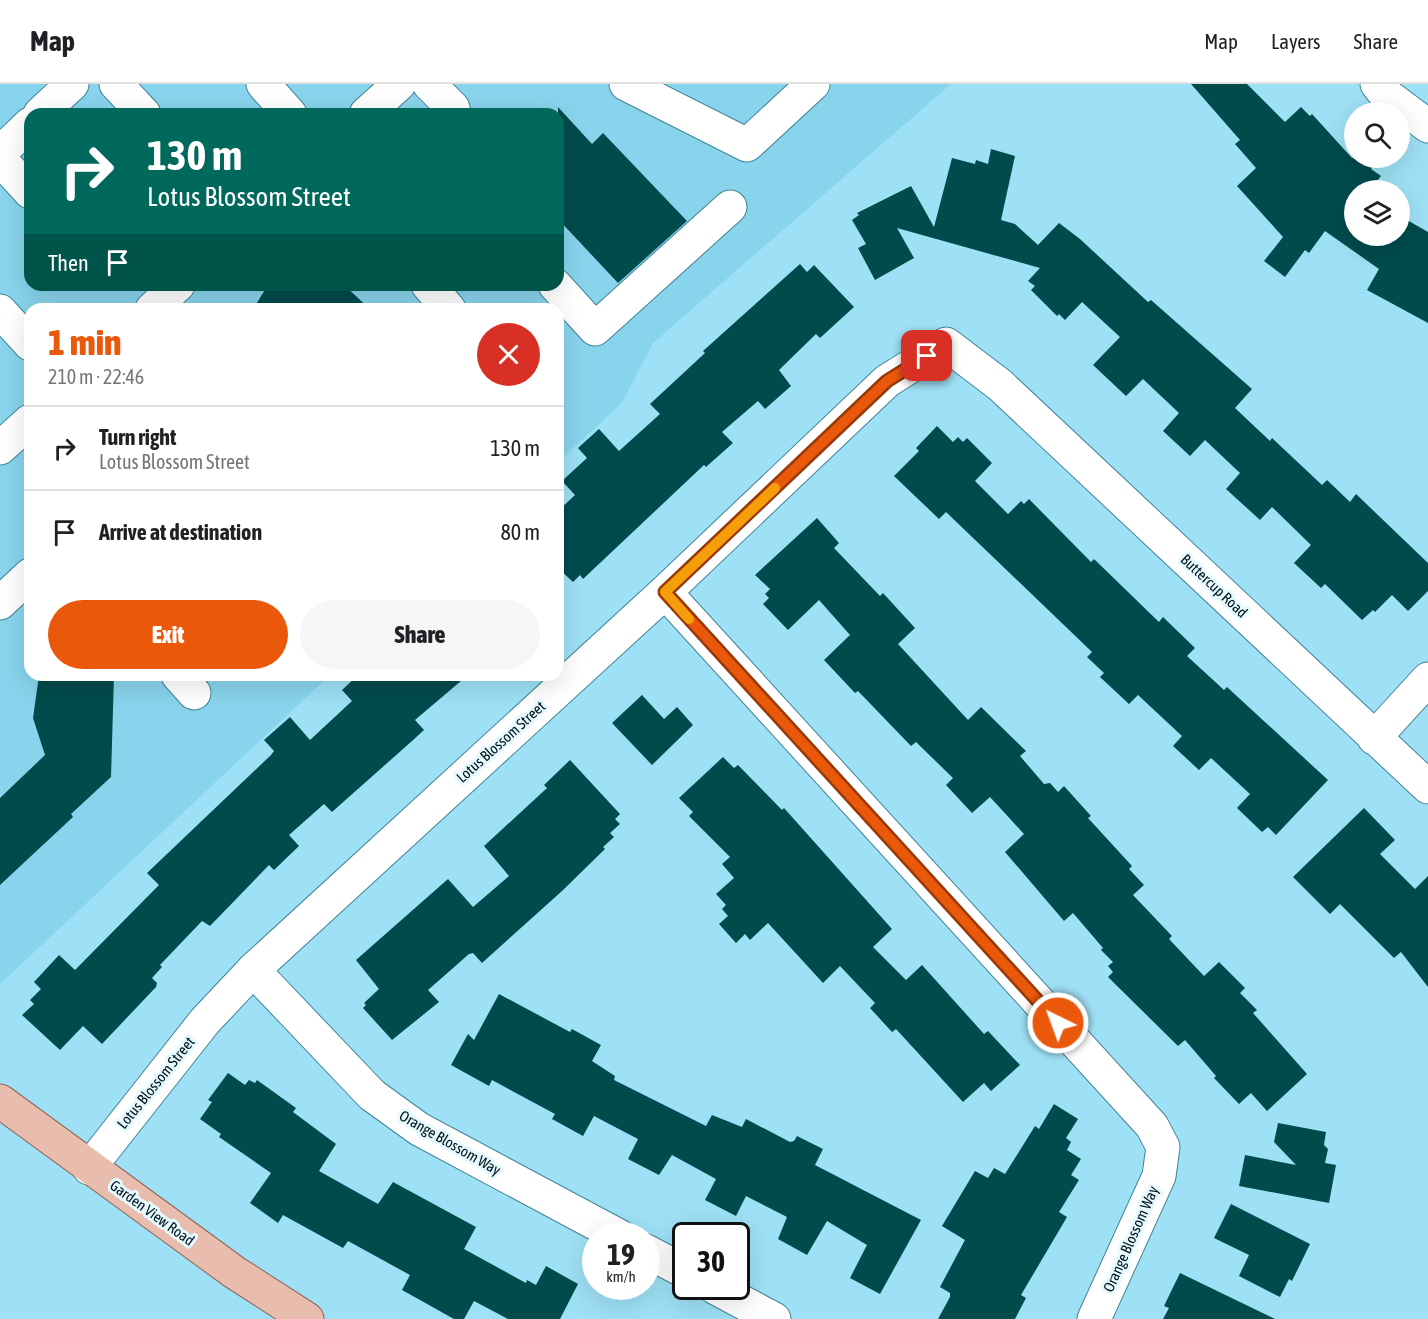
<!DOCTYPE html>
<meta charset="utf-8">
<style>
:root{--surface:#fff;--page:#f6f6f6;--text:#202124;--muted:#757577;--line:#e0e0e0;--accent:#ea580c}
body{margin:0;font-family:"Asap Condensed",sans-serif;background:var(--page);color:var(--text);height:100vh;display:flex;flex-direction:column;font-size:22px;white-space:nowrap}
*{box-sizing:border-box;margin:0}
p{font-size:20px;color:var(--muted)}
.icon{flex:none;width:33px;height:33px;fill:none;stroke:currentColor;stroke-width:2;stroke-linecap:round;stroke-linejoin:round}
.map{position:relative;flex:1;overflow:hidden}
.details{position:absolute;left:24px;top:219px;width:540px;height:378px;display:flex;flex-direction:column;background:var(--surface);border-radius:18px;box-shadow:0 6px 24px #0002}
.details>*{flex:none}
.guide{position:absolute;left:24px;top:24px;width:540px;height:183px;border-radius:18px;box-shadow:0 6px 24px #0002;background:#00695c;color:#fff;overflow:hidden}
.controls{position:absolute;left:1344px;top:18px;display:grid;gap:12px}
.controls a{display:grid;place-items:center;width:66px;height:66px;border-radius:50%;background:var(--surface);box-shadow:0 6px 24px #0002;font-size:30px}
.speed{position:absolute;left:582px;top:1138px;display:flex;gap:12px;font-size:30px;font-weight:700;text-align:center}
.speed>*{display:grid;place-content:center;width:78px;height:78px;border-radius:50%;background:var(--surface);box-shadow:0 6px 24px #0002;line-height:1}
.speed small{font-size:15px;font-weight:400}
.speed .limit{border:3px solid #111;border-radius:9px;background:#fff;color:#111}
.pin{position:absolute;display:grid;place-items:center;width:51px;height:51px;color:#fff;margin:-26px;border-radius:12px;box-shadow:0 3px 9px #0006}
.me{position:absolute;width:66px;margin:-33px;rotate:318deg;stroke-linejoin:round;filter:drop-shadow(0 0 4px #0008)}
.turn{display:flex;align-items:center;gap:21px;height:126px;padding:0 24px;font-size:27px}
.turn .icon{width:78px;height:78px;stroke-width:2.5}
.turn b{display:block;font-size:42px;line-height:51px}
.then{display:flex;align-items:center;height:57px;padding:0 24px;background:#0003;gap:12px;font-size:22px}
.round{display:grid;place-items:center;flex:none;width:63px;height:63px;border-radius:32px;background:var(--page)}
.head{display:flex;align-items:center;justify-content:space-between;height:102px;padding:0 24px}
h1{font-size:36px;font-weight:800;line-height:45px;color:var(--accent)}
.cta{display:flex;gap:12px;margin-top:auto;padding:12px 24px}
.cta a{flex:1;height:69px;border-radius:36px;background:var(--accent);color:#fff;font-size:24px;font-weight:800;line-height:69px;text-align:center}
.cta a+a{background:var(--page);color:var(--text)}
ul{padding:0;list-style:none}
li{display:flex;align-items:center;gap:18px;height:84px;padding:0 24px;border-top:2px solid var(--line)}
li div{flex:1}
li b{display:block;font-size:22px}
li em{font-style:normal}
header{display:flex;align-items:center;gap:36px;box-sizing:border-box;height:84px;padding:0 30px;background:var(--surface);border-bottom:2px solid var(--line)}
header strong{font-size:28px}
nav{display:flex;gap:33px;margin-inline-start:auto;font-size:21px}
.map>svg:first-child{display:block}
</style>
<header>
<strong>Map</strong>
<nav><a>Map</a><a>Layers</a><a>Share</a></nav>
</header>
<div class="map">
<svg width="1428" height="1235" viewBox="0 0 1428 1235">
<rect width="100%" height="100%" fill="#9ee0f5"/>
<!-- built -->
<path fill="#88d4ec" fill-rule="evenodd" d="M0,0H951L653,259L622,319L558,378V225H30V591H330L0,900ZM30,30H558V201H30Z"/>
<!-- building -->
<g fill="#024b4d">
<polygon points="1191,0 1247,0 1285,38 1301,23 1310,32 1312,30 1352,74 1379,74 1371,85 1381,92 1377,97 1380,99 1374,106 1354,106 1354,152 1400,152 1400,132 1428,148 1428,239 1367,206 1379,185 1325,147 1309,169 1305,166 1285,193 1264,177 1283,153 1237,102 1256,84 1235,60 1240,56"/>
<polygon points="558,23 592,60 603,49 687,137 618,199 558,135"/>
<polygon points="991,65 1015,72 1001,136 1015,140 1038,161 1059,139 1080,155 1148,218 1151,216 1252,305 1235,324 1270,357 1272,354 1322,401 1327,396 1350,418 1356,410 1428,479 1428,507 1408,527 1392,511 1375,528 1373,526 1362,536 1325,500 1321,504 1294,479 1311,461 1272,423 1260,436 1226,405 1240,389 1205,356 1190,372 1163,347 1179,329 1143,295 1126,312 1093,281 1120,253 1082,218 1065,236 1059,230 1057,232 1031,206 1035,202 1028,197 1040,184 897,144 914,174 875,196 858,164 866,160 852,136 859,131 857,129 911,102 934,143 952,74 975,80 976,76 988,80"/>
<polygon points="800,180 807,188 814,181 854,223 820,254 816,250 779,286 791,302 765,325 758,317 722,348 733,359 706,383 704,381 583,495 580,491 573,498 558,484 558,427 575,411 562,397 587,374 578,364 599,345 619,367 660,330 650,320 705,269 703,267"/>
<polygon points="268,201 344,201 370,225 253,225"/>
<polygon points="937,342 953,358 958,353 963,358 967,354 992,379 975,397 1008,430 1021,417 1024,420 1029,415 1091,478 1094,475 1159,538 1163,533 1195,564 1187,572 1224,606 1227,603 1328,696 1276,751 1268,743 1262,748 1237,724 1250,710 1211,674 1199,686 1173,662 1182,652 1138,611 1129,620 1100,593 1104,589 1087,573 1092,568 946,428 939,435 894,392 919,367 916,364"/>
<polygon points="817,434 839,459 834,464 880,512 883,509 915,544 898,560 968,636 981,623 1026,667 1020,672 1044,700 1050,699 1058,708 1064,702 1091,732 1088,734 1132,782 1129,785 1144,801 1133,811 1172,852 1169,855 1204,892 1219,878 1245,904 1240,909 1257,926 1253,929 1307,990 1267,1027 1251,1009 1239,1020 1214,994 1216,992 1185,956 1178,962 1108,893 1113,888 1108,882 1113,878 1101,866 1103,864 1073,829 1064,837 1005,768 1024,750 990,713 972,729 946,701 953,694 916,658 911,662 858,607 855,609 824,576 850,551 819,516 788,546 763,520 769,514 765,510 770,505 755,491"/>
<polygon points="39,591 114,591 111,693 71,730 73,733 0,801 0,714 45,671 33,634"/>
<polygon points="358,591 468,591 415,636 424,646 412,657 332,728 324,720 289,751 299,762 274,786 269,781 210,842 202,837 160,881 162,883 152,894 157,899 156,903 102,960 83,942 60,966 22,931 34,920 30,916 41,905 34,898 59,871 75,886 159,801 147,789 271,671 274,667 264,656 290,633 310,656 352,617 342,606"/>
<polygon points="642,611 664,635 677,623 693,641 652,681 612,639"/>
<polygon points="723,673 734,684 738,681 782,726 784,724 892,845 873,863 906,896 922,881 984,950 988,947 1020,981 991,1007 984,999 963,1018 896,945 892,948 870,924 875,919 840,882 823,899 768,839 750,856 745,850 736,859 719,840 728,832 722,825 726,821 716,810 734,794 722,780 730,773 689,732 693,728 679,714"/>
<polygon points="570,676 620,730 615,735 620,740 610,749 614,753 603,763 605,765 562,807 482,879 473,869 469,870 428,906 439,918 392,956 363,924 366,921 364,919 379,905 356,876 448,795 473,823 509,792 484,762 547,704 544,701"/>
<polygon points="1364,724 1395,756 1380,770 1415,805 1428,792 1428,903 1401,868 1394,874 1340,820 1330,830 1293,793"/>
<polygon points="499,910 570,948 572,945 601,961 592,977 615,992 614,996 706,1042 712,1031 742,1043 746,1035 790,1058 794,1057 797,1052 823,1065 815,1081 921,1136 880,1210 850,1194 867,1161 827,1137 807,1171 778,1155 787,1133 746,1112 736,1132 705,1116 716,1095 672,1071 659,1091 628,1075 638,1055 594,1032 583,1052 552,1035 555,1030 492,996 489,1002 451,981 468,950 474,956"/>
<polygon points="228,989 245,1001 249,996 255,999 257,996 296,1024 293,1028 336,1060 319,1087 378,1120 393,1098 476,1143 464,1165 526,1199 527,1196 536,1201 546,1182 578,1200 560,1235 508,1235 474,1217 464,1235 454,1235 402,1206 410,1191 348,1157 343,1164 283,1131 278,1139 250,1119 271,1089 219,1053 221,1050 200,1035 212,1018 208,1016"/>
<polygon points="1054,1020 1078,1035 1066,1054 1071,1058 1067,1066 1081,1075 1071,1091 1079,1096 1059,1128 1067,1133 1021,1211 1026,1214 1015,1235 938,1235 950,1213 950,1209 940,1203 965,1156 942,1142 975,1087 988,1094 994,1084 1005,1090 1035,1042 1039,1045"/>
<polygon points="1278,1039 1326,1048 1324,1061 1328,1065 1325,1079 1336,1081 1329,1119 1239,1102 1245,1071 1296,1081 1274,1058"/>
<polygon points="1231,1120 1310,1160 1292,1197 1289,1195 1280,1213 1239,1192 1249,1171 1214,1154"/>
<polygon points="1180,1189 1275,1235 1163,1235 1169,1224 1164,1222"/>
</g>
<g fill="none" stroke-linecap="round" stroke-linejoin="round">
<defs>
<g id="minor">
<polyline points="116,0 144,30"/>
<polyline points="263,0 290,30"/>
<polyline points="429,0 453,24 454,30"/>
<polyline points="626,0 747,61 813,0"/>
<polyline points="1377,0 1385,10 1428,42"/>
<polyline points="40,30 72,0"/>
<polyline points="366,30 399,0"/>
<polyline points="0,69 30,40"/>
<polyline points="0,75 30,108"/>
<polyline points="428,201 449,225"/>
<polyline points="555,201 595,245 730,123"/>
<polyline points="152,225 178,201"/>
<polyline points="0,227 30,260"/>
<polyline points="0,364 30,337"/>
<polyline points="665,508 1152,1042 1163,1063 1159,1092 1094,1235"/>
<polyline points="0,519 30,491"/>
<polyline points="178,591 194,609"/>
<polyline points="1374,654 1428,595"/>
<polyline points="253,886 372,1011 419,1045 619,1152"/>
<polyline points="89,1084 205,937 253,886 665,508 887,297 946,260 1000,301 1428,703"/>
<polyline points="646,1167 686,1188"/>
<polyline points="714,1203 774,1235"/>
</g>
<polyline id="major" points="0,1017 234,1188 307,1235"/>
</defs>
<!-- minor casing -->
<use href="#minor" stroke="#428396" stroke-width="35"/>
<!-- major casing -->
<use href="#major" stroke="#8e6557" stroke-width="35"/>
<!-- minor -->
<use href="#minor" stroke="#fff" stroke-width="33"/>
<!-- major -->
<use href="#major" stroke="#e9bdae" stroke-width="33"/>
</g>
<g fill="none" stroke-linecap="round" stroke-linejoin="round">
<defs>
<polyline id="route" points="927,272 887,297 665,508 1058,939"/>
</defs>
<!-- route casing -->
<use href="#route" stroke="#983908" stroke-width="15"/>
<!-- route -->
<use href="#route" stroke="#ea580c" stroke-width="10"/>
<!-- slow -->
<polyline stroke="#f59e0b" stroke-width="10" points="689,535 665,508 775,404"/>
</g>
<g text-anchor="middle" stroke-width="6" stroke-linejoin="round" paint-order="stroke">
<!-- street labels -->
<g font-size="15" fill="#00141b" stroke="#e6f9ff">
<text transform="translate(1214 502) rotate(43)" y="5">Buttercup Road</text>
<text transform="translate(501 658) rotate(-42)" y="5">Lotus Blossom Street</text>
<text transform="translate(156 999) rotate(-51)" y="5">Lotus Blossom Street</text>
<text transform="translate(450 1059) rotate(30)" y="5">Orange Blossom Way</text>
<text transform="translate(152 1129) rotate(36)" y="5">Garden View Road</text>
<text transform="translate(1131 1155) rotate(-66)" y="5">Orange Blossom Way</text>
</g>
</g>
</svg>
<div class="controls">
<a><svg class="icon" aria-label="search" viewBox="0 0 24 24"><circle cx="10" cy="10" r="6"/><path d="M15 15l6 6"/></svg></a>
<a><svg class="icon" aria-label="layers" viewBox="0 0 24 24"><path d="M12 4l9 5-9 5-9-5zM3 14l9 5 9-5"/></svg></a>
</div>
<div class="speed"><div>19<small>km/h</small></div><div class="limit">30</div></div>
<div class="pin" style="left:927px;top:272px;background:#d93025"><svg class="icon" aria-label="arrive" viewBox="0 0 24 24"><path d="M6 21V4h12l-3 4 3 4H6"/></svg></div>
<svg class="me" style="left:1058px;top:939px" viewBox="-20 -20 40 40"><circle r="17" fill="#ea580c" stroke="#fff" stroke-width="3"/><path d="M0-11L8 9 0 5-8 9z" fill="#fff"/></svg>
<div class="guide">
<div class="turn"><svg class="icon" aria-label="right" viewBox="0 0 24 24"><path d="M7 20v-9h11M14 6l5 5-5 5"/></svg><div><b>130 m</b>Lotus Blossom Street</div></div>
<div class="then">Then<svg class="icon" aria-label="arrive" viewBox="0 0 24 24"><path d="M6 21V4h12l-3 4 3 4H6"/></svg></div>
</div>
<section class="details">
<div class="head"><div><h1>1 min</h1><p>210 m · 22:46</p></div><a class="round" style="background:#d93025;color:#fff"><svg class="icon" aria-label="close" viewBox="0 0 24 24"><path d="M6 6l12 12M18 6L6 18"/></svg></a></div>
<ul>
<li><svg class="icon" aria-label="right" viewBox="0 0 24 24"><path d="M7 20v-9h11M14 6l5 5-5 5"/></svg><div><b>Turn right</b><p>Lotus Blossom Street</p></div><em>130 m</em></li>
<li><svg class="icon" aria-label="arrive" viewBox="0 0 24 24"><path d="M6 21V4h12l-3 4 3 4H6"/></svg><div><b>Arrive at destination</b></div><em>80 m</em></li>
</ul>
<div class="cta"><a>Exit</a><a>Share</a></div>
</section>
</div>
